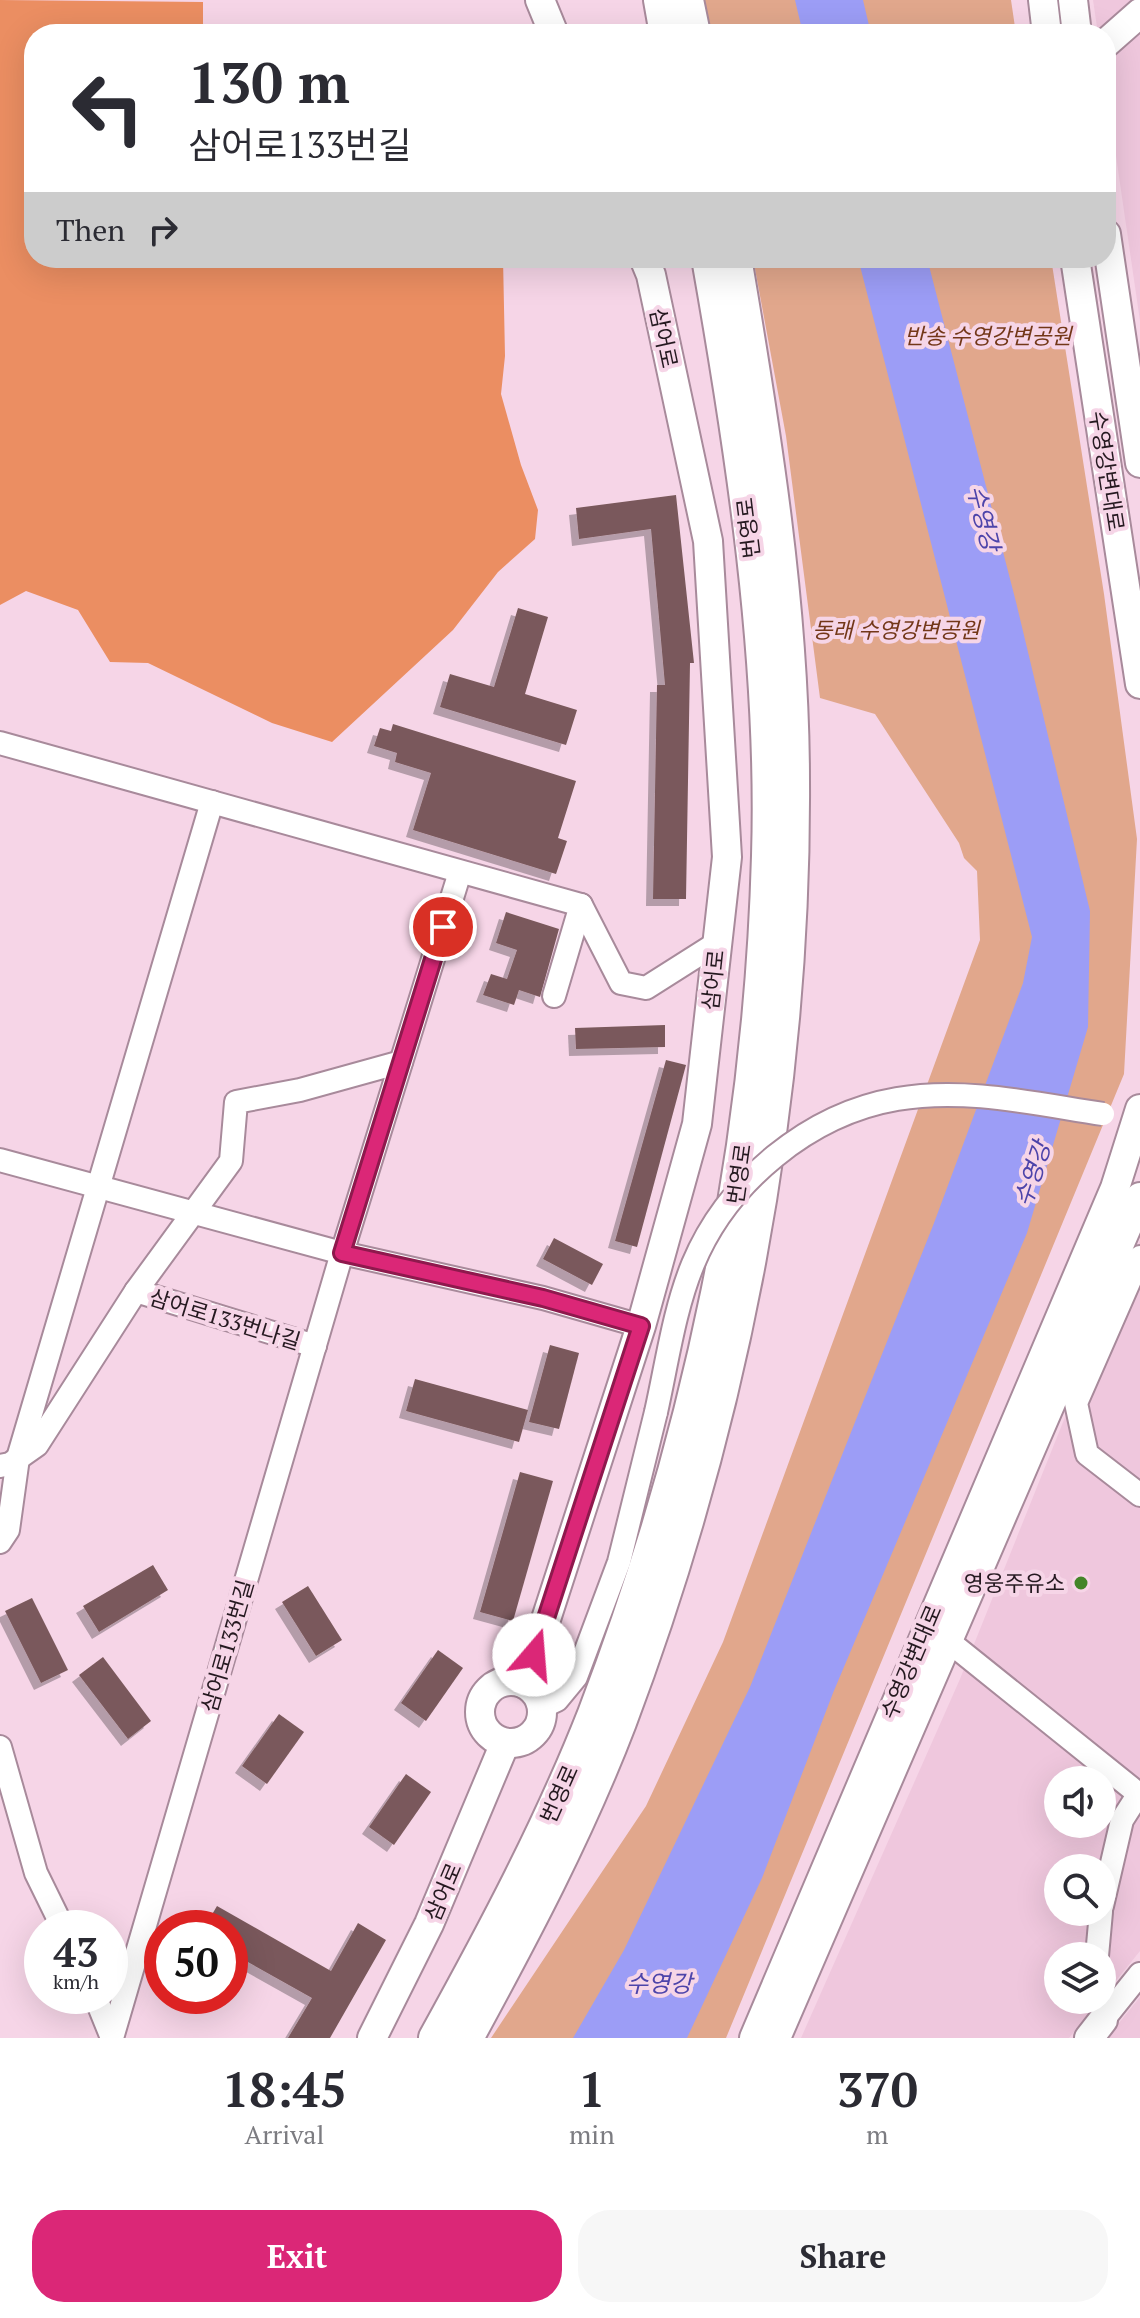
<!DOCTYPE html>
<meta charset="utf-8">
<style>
:root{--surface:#fff;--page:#f7f7f7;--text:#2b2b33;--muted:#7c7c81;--accent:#db2777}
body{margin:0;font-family:"PT Serif","Noto Sans KR",serif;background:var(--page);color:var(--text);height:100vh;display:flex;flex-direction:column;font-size:30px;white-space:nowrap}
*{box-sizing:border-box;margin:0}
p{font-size:26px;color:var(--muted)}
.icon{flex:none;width:44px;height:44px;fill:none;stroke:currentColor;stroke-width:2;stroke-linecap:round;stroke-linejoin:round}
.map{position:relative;height:2038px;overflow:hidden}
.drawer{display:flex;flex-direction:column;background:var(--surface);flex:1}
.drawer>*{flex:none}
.banner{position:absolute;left:24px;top:24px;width:1092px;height:244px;border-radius:32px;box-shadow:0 8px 32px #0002;background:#fff;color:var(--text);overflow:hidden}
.tools{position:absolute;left:1044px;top:1766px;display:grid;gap:16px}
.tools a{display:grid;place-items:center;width:72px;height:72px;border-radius:50%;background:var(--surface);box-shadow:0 8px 32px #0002;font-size:40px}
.speed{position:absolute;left:24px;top:1910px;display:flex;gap:16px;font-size:40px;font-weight:700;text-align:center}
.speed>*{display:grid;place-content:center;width:104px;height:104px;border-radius:50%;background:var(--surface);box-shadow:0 8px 32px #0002;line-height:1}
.speed small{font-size:20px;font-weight:400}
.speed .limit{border:12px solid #d22;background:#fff;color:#111}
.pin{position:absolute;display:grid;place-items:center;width:68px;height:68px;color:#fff;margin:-34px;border:4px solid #fff;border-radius:50%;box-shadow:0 2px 8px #0007}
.me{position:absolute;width:88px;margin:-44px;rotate:18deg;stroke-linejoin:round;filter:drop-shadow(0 0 6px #0008)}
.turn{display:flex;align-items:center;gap:28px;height:168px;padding:0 32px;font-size:36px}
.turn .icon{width:104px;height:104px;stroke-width:2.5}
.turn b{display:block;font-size:56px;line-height:68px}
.then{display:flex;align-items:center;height:76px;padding:0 32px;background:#0003;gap:16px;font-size:30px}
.eta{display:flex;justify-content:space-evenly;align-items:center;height:136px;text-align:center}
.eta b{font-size:48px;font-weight:800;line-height:56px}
.cta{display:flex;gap:16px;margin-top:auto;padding:16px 32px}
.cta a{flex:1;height:92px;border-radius:32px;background:var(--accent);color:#fff;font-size:32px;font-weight:800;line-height:92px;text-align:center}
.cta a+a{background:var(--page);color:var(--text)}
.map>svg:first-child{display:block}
</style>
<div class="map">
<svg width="1140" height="2038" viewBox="0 0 1140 2038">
<defs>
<filter id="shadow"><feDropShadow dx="-7" dy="7" stdDeviation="0" flood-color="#0004"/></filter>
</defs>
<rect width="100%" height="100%" fill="#f6d5e7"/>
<!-- built -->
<g fill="#efc7dd" fill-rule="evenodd">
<polygon points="1093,0 1140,0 1140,321 1106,87 1106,34 1098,34"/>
<path d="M1140,1240V1951L1102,1998V1956H1058V2000H1100L1069,2038H801L960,1679L1112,1300ZM1058,1780H1102V1824H1058ZM1058,1868H1102V1912H1058Z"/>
<polygon points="1140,1997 1140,2038 1107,2038"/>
</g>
<!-- green -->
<g fill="#e1a78c">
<polygon points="702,0 1011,0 1016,34 709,34"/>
<polygon points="753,258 1051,258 1104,594 1137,839 1124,1074 726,2038 491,2038 646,1806 723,1642 980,940 977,871 964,858 959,843 875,714 820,698 786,436"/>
</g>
<!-- forest -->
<polygon fill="#eb8e62" points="0,0 203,2 203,34 34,34 34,258 503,258 505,356 501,394 521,465 538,510 535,539 498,572 453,630 332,742 272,723 148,663 110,662 78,610 26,591 0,605"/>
<!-- water -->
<g fill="#9c9df6">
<polygon points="795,0 863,0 871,34 803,34"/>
<polygon points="858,258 927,258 1016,602 1090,911 1088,1027 1027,1233 833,1693 762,1878 687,2038 573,2038 624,1950 750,1687 934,1223 1023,983 1032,937"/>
</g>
<!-- building -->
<g fill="#7a595b" filter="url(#shadow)">
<polygon points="676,495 694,663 690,663 686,899 653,899 657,685 665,685 651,529 579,539 576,508"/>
<polygon points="518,608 548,617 525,694 577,710 566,745 440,707 450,674 494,687"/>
<polygon points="393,724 576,781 558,838 567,841 556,874 413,830 431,773 395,762 397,753 374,746 380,728 391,731"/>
<polygon points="506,912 559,929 540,997 519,990 514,1005 483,995 491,974 507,979 517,950 496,943"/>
<polygon points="665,1025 665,1047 576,1049 575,1028"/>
<polygon points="666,1060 686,1065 637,1247 615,1241"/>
<polygon points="554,1238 603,1264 592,1285 543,1259"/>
<polygon points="550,1345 579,1353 559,1429 529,1422"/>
<polygon points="415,1379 528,1410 519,1442 406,1411"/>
<polygon points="520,1472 553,1481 513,1621 480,1612"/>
<polygon points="153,1565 168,1590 99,1632 83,1606"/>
<polygon points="308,1586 342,1640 316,1656 282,1602"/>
<polygon points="32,1598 68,1670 41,1683 5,1611"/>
<polygon points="438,1650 463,1668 426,1721 401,1703"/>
<polygon points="103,1657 151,1721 128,1739 79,1675"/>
<polygon points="279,1714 304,1732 267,1784 242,1766"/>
<polygon points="406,1774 431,1792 394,1845 369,1827"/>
<polygon points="217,1906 331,1971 358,1923 386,1940 330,2038 288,2038 312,1998 230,1952 230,1928 204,1928"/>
</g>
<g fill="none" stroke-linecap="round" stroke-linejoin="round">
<defs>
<g id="minor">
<polyline points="0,743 581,905 621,983 646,988 717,943"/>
<polyline points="554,996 581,905"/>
<polyline points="0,1160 342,1253 543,1298 641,1326"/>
<polyline points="1140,1257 1076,1403 1087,1454 1140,1495"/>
<polyline points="136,1291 315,1346"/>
<polyline points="0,1466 10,1464 37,1445 136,1291 231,1161 236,1102 300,1090 401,1062"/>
<polyline points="0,1542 8,1530 18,1458 212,802"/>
<polyline points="947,1640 1140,1795"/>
<polyline points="542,1707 557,1700 576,1677 619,1562 656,1412"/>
<polyline points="0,1747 36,1873 63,1928"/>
<polyline points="1102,1906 1122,1820 1140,1792"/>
<polyline points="1097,1956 1101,1912"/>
<polyline points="95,1996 112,2038"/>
<polyline points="1103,2020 1140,1974"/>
<polyline points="112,2038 342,1253 460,872"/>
</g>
<g id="major">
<polyline points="540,0 554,34"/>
<polyline points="1043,0 1047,34"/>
<polyline points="1073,0 1077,34"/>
<polyline points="1106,43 1140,13"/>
<polyline points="1106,234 1140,463"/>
<polyline points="1075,258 1140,684"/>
<circle cx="511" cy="1712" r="31"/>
<polyline points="525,1684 641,1326 697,1124 727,857 708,541 651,275 644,258"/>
<polyline points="372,2038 429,1924 505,1743"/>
<polyline points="754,2038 1115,1188 1140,1109"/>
<polyline points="776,2038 1140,1197"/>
<polyline points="1089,2038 1103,2020"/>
</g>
<g id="highway">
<polyline points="660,0 666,34"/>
<polyline points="687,0 694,34"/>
<path d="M435,2038C493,1933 550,1826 594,1714C699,1440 760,1149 768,856C774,660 742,450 708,258"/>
<path d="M467,2038C523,1935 578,1832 620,1722C733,1422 795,1102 793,781C793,608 764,429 735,258"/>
</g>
</defs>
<!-- minor casing -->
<use href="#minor" stroke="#a88a9b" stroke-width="26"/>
<!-- major casing -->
<use href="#major" stroke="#a88a9b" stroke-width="32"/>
<!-- highway casing -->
<use href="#highway" stroke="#a88a9b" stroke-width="36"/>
<!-- minor -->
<use href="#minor" stroke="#fff" stroke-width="22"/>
<!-- major -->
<use href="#major" stroke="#fff" stroke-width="28"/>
<!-- highway -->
<use href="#highway" stroke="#fff" stroke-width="32"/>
<defs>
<path id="minor-bridge" d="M656,1412C667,1363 674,1310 693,1264C727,1182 809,1114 897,1099C965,1087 1036,1104 1103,1114"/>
</defs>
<!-- minor-bridge casing -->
<use href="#minor-bridge" stroke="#a88a9b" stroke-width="26" stroke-linecap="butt"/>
<!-- minor-bridge -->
<use href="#minor-bridge" stroke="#fff" stroke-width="22"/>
</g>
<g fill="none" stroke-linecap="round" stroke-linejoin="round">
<defs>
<polyline id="route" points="443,927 342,1253 543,1298 641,1326 534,1655"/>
</defs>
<!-- route casing -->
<use href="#route" stroke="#8e194d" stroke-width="20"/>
<!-- route -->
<use href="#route" stroke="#db2777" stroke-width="14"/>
</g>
<!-- markers -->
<circle fill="#438528" stroke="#f6d5e7" stroke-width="3" cx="1081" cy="1583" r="8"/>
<g text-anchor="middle" stroke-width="8" stroke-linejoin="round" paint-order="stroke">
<!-- park labels -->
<g font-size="22" font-style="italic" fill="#733718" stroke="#f6d5e7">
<text x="988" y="344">반송 수영강변공원</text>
<text x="896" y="638">동래 수영강변공원</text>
</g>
<!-- street labels -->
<g font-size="22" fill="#251920" stroke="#f6d5e7">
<text transform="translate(664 338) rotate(78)" y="8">삼어로</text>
<text transform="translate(1107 471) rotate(81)" y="8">수영강변대로</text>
<text transform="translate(748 528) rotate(-97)" y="8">번영로</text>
<text transform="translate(713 980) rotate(-84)" y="8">삼어로</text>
<text transform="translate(739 1174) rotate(-82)" y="8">번영로</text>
<text transform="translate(225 1319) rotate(17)" y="8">삼어로133번나길</text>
<text transform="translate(227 1646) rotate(-74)" y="8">삼어로133번길</text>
<text transform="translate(911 1662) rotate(-67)" y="8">수영강변대로</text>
<text transform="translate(559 1794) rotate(-66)" y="8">번영로</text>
<text transform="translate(443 1892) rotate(-67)" y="8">삼어로</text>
</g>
<!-- poi labels -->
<g font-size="22" fill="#251920" stroke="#f6d5e7" text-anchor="end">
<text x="1065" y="1591">영웅주유소</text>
</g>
<!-- water labels -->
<g font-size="24" font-style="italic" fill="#4d44aa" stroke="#f6d5e7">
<text transform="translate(983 518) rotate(76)" y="8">수영강</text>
<text transform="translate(1033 1174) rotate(-72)" y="8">수영강</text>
<text x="659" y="1992">수영강</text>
</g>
</g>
</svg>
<div class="tools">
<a><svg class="icon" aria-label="sound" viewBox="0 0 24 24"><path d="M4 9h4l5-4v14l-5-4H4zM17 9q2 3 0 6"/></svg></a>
<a><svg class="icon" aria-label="search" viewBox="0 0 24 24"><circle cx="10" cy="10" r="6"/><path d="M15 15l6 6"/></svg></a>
<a><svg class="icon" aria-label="layers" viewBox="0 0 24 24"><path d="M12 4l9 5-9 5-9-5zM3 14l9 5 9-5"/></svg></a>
</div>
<div class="speed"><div>43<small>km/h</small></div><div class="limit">50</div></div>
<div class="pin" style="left:443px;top:927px;background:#d93025"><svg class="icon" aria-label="arrive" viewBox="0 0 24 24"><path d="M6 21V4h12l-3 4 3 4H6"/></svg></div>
<svg class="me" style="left:534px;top:1655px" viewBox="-20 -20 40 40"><circle r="19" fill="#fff"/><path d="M0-13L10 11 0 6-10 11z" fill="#db2777"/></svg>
<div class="banner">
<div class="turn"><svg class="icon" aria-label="left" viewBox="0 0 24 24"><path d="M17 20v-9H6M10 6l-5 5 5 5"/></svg><div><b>130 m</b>삼어로133번길</div></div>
<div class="then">Then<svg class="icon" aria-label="right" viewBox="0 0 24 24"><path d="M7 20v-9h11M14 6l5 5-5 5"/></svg></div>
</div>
</div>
<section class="drawer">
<div class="eta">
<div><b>18:45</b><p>Arrival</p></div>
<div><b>1</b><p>min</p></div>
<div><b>370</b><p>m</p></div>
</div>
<div class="cta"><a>Exit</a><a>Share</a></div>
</section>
